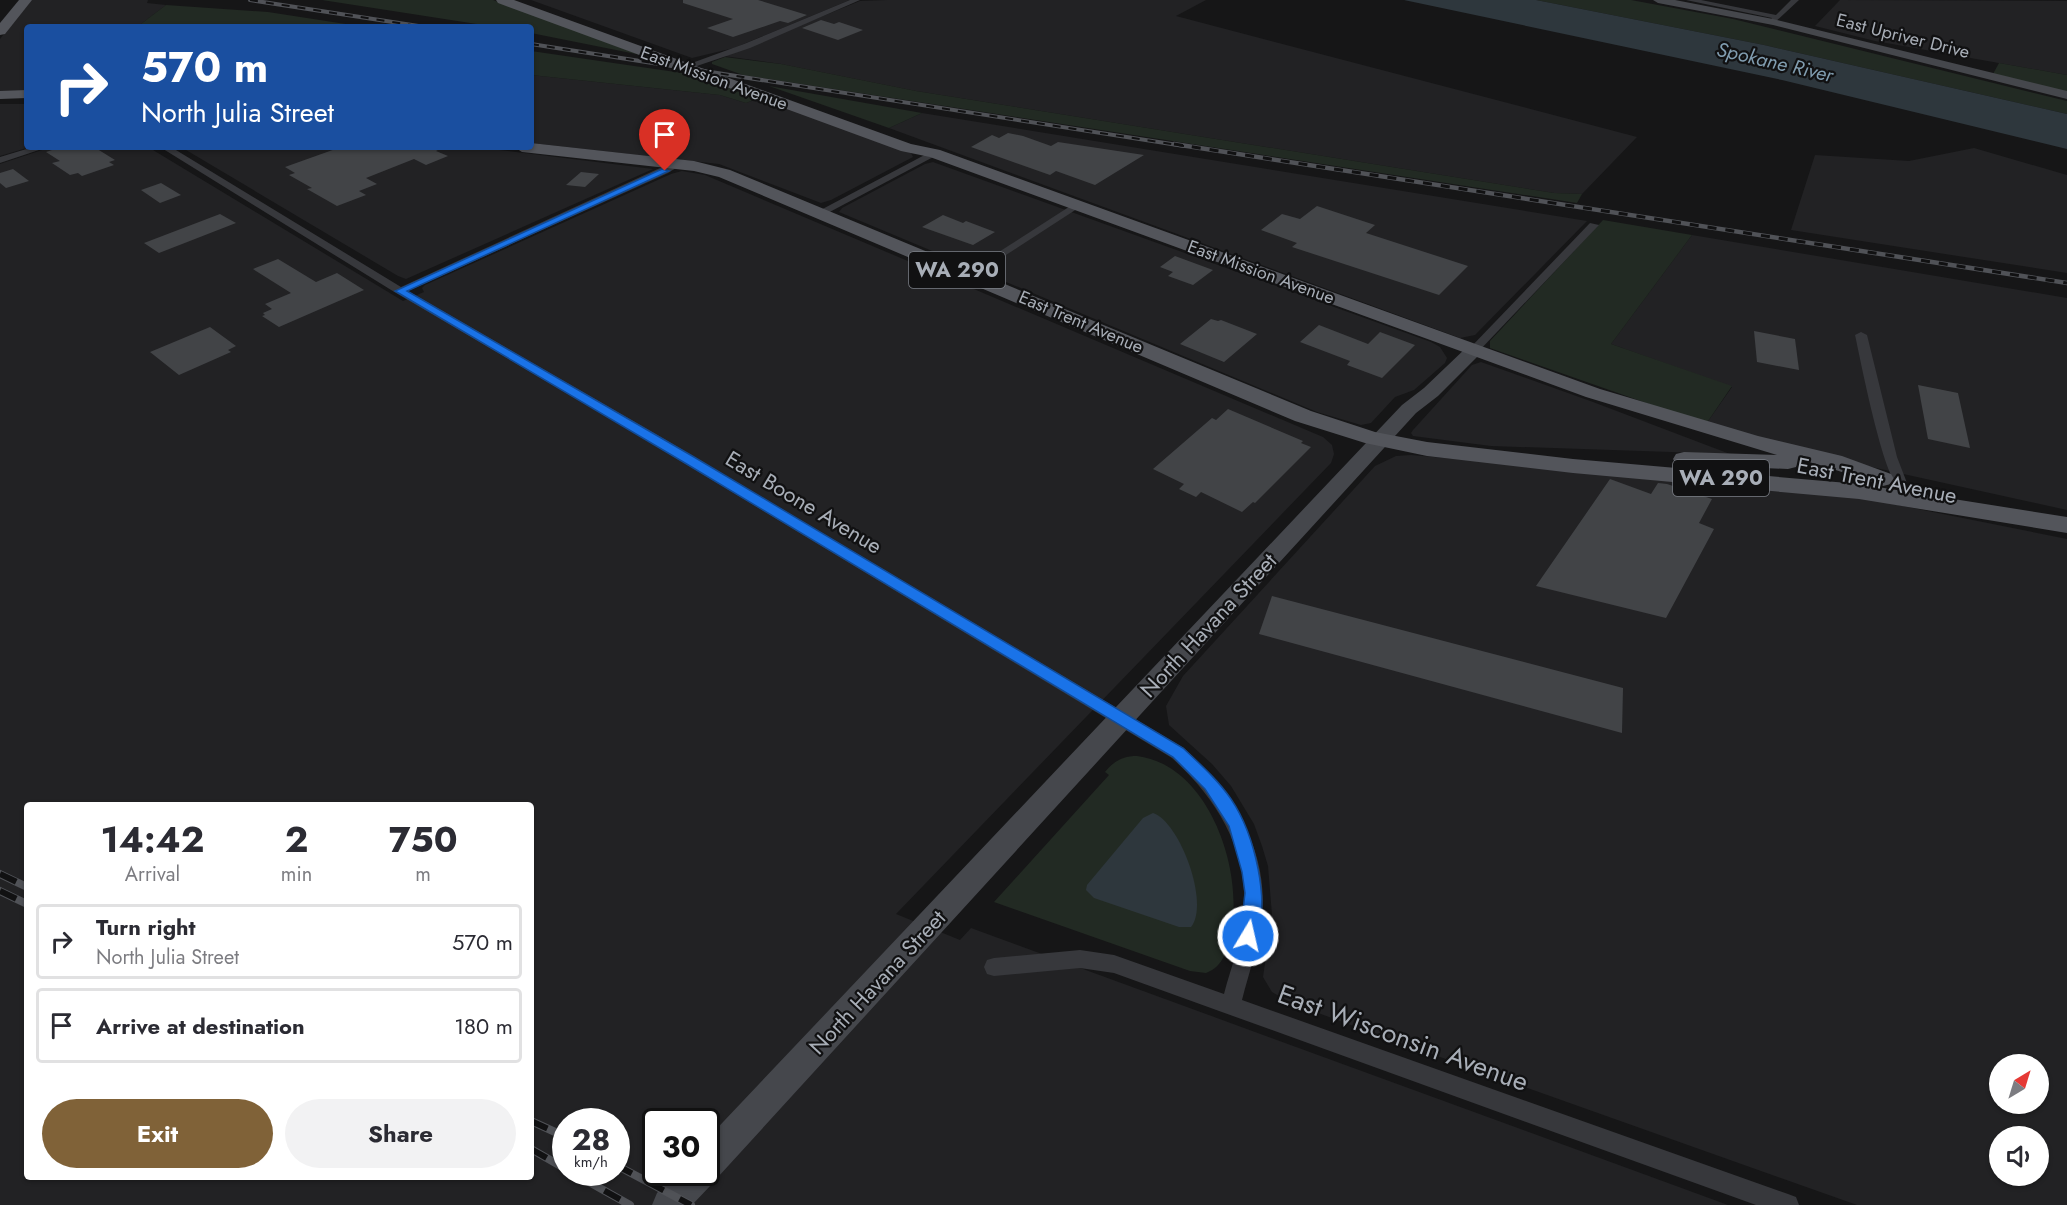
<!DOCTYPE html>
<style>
:root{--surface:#fff;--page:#f2f2f3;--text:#2b2b33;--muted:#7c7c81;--line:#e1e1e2;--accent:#806238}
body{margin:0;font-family:Jost,sans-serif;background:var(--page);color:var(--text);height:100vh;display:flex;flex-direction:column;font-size:22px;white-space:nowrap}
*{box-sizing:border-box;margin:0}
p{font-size:20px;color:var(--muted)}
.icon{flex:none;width:33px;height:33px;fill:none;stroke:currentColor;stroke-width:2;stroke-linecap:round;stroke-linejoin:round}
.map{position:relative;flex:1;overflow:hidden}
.panel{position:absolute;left:24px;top:802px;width:510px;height:378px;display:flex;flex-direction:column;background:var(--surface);border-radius:6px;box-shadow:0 2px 4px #0004}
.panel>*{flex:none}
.top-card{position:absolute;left:24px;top:24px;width:510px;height:126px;border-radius:6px;box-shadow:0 2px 4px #0004;background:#1a4fa0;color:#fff;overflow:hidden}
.needle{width:39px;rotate:38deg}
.controls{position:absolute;left:1989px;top:1054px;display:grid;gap:12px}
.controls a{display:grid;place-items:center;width:60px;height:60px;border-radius:50%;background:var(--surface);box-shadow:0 2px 4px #0004;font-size:30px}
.speed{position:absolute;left:552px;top:1108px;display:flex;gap:12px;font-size:30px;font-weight:700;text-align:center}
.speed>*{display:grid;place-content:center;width:78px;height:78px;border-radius:50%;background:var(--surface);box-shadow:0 2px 4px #0004;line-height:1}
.speed small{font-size:15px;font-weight:400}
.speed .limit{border:3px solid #111;border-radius:9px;background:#fff;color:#111}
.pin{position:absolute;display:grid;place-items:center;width:51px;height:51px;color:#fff;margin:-62px -26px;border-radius:50% 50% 50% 0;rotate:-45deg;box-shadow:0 0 6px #0007}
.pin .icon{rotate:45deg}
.me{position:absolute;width:66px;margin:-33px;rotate:9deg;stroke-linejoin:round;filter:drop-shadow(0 0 4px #0008)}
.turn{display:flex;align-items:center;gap:21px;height:126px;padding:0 18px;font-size:27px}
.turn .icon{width:78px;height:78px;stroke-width:2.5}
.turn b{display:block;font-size:42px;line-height:51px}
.eta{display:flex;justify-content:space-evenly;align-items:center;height:102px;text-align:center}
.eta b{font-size:36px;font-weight:700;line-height:42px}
.primary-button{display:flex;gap:12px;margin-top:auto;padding:12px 18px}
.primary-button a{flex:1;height:69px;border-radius:36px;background:var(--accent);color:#fff;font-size:24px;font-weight:700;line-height:69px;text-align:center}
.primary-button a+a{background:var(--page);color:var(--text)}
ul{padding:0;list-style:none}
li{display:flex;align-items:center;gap:18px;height:75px;margin:0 12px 9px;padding:0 6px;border:3px solid var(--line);border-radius:6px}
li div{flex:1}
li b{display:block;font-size:22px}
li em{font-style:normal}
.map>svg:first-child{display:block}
</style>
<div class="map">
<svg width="2067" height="1205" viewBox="0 0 2067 1205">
<rect width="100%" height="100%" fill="#161617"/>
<!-- built -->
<g fill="#222224" fill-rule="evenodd">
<polygon points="30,0 148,0 147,3 166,5 137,27 27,27 27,92 0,93 0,39"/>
<polygon points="531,0 850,0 734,48 692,58"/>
<polygon points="887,0 1206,0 1176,16 1637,137 1582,194 1554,193 916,91 781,64 724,56 860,1"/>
<polygon points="1840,0 2067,1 2067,75 1875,41 1815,26"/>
<polygon points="531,75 720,95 746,103 759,98 911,153 913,157 831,200 821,203 719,164 531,143"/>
<polygon points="0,104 27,104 27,147 30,147 0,156"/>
<polygon points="922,113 1587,221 1475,335 1460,338 889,128"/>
<path d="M51,147H148L403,301L424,292L422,288L425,285L671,174L682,171L705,175L1323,437L1332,445L1334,454L1331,463L896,914L960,940L971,928L1728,1205H0V164ZM27,806H531V1178H27ZM566,1122H616V1173H566ZM656,1122H706V1173H656Z"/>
<polygon points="181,147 475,147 653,169 406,279 398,276"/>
<polygon points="1974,148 2067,175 2067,273 1791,230 1815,155 1909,161"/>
<polygon points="933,162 1431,342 1440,347 1447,358 1445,363 1414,390 1395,397 1371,423 1361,425 1317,412 839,212 842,208 925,164"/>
<polygon points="1692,235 2067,298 2067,510 1808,453 1706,424 1732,387 1611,344"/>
<polygon points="1481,362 1593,402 1730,454 1491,446 1413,436 1411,433 1413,430 1472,365"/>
<path d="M1411,455L1629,474L1868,499L2067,539V1205H1857L1370,1032L1291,1003L1272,992L1263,977L1272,915L1268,866L1262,846L1254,824L1231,786L1212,764L1169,725L1166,706L1183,676L1375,466L1396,456ZM2000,1065H2038V1104H2000ZM2000,1137H2038V1176H2000Z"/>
</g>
<!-- green -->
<g fill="#222a23">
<polygon points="322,0 493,0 641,55 531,33 531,27 496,27"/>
<polygon points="1536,0 1631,0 1733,19 2067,101 2067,114 1764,45"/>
<polygon points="166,5 268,12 365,27 137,27"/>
<polygon points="531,51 696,75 759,98 746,103 720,95 531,75"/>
<polygon points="725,57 781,64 916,91 1554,193 1582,194 1577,203 743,75 712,64 712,62"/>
<polygon points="1999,63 2067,75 2067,92 1993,74"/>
<polygon points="769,86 922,113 889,128"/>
<polygon points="1603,220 1692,235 1611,344 1732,386 1706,424 1490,348 1490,341"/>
<path d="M1137,756C1209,765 1244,870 1231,932C1227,950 1224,966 1206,973L1190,971L994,902L1109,775L1105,772C1114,761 1123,756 1137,756Z"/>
</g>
<!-- water -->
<g fill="#2e373d">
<polygon points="1404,0 1536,0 1764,45 2067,114 2067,149 1782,80"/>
<path d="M1153,813C1180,822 1210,904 1191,927H1179L1094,898L1086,890L1087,885L1143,818Z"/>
</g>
<!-- building -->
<g fill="#424447">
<polygon points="683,0 758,0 807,15 788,23 780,21 733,37 707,28 733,19 683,3"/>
<polygon points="821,20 834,24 839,22 863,30 838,40 802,28"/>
<polygon points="1008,133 1023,136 1051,146 1058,142 1144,155 1095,185 1056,171 1050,175 971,147 992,135 999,138"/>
<polygon points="61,147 94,147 115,160 109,162 114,165 82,176 78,173 70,175 52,163 60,161 46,152"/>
<polygon points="341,147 443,147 436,151 448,156 426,165 414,159 366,178 377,184 359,191 366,195 337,206 307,189 312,188 289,175 295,173 285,167"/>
<polygon points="13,169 29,181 6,188 0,183 0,173"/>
<polygon points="581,172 599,174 585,187 566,185"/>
<polygon points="161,183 181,195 160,203 141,190"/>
<polygon points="1317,206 1375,225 1366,233 1468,266 1439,295 1292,247 1297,243 1261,230 1282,214 1300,219"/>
<polygon points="220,214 236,223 159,253 144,243"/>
<polygon points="943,215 963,223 966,221 995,232 973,245 922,227"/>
<polygon points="1175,256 1213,270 1193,285 1168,276 1173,272 1160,267"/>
<polygon points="278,259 316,282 337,273 364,290 279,327 262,316 265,315 263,313 272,309 265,304 291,293 253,269"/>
<polygon points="1211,319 1218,321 1221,320 1257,334 1224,362 1180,344"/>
<polygon points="1319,325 1368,344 1380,332 1415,345 1382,378 1347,365 1350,361 1300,342"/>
<polygon points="210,327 236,346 228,350 231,352 179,375 150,352"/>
<polygon points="1754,331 1795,339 1799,370 1757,362"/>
<polygon points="1918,385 1958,393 1970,448 1928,439"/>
<polygon points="1228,409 1303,441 1301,443 1311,447 1255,503 1253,502 1242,512 1201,492 1196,497 1179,489 1184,484 1153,469 1212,418 1216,420"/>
<polygon points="1610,479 1651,494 1658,483 1667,484 1712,499 1699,523 1714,529 1666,618 1536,586"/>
<polygon points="1272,596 1623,688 1622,733 1259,634"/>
</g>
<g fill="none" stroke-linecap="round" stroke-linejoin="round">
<!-- street -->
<g fill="#37383c" fill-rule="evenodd">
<polygon points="850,0 860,0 750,48 688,69 681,67 744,44"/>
<polygon points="1686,0 1701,0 1776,15 1791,0 1799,0 1773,24 1769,22 1772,18"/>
<polygon points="33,147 48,147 0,163 0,157"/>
<path d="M160,147H171L401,287L673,162H679V166L668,173L408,291L656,434L1184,748C1231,791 1269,849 1262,916C1259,945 1249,972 1242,1000L1788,1194L1796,1197L1799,1205H1756L1114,973L1080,968L994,976L987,974L984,967L987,960L994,958L1080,950L1114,955L1224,994C1231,967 1242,940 1244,912C1248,849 1217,799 1172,758L646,440L396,293Z"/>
<polygon points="934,150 939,153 937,155 824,215 815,213"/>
<polygon points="1075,203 1083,205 972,277 964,277 963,275"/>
<polygon points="1590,223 1599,225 1478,352 1470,352 1470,348"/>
<path d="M1861,332L1867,335L1897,457L1907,483L1900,487C1884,483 1860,357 1855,335Z"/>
</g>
<!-- secondary -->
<g fill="#45474c" fill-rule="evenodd">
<polygon points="1653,0 1675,0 1773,19 2067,91 2067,99 1773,25 1658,3"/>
<polygon points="1474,345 1480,346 1483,350 1480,354 1438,396 1416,413 718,1177 713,1179 711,1185 692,1205 652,1205 657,1193 676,1173 706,1173 706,1140 1402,405 1424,388 1468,346"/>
</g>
<!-- primary -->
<g fill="#53555b" fill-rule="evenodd">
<polygon points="19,0 32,0 5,34 0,35 0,23"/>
<polygon points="496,0 514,0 911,144 940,150 1600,389 1758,436 1842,456 1891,474 1894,479 1891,484 1883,486 1827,467 1798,459 1799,462 1796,467 1788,469 1676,464 1673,459 1676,454 1684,452 1777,455 1586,397 930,157 901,151 498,3"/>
<polygon points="27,90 27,98 0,99 0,91"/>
<polygon points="531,143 694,161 730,170 1311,411 1375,432 1427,442 1573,459 1859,484 2067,517 2067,533 1859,499 1573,473 1427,456 1365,443 1295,421 719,177 694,171 522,152 514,147 531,147"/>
</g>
<defs>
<g id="rail-far2">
<polyline points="250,0 425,27"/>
<polyline points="531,44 1184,146"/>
</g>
<polyline id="rail-far1" points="1174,144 2067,283"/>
<g id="rail">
<polyline points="0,874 27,887"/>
<polyline points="0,891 27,904"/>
<polyline points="531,1121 566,1137"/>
<polyline points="531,1149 566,1169"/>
<polyline points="616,1165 691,1205"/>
<polyline points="573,1173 630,1205"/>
</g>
</defs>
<!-- rail-far2 casing -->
<use href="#rail-far2" stroke="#505257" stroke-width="4"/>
<!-- rail-far1 casing -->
<use href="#rail-far1" stroke="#505257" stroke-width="4.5"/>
<!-- rail casing -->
<use href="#rail" stroke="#505257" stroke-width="8"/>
<!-- rail-far2 -->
<use href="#rail-far2" stroke="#111112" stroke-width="2" stroke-dasharray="8" stroke-linecap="butt"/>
<!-- rail-far1 -->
<use href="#rail-far1" stroke="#111112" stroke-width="3" stroke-dasharray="9" stroke-linecap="butt"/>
<!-- rail -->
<use href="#rail" stroke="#111112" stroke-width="6" stroke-dasharray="18" stroke-linecap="butt"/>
</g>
<!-- route -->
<path fill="#1a73e8" stroke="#114b97" stroke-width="1.5" d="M662,169L669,171L407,291L694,457L1183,748C1200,764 1218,780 1231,799C1254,833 1272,903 1255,942L1248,944L1242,942L1240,936L1245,893L1242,872L1229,826L1205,789L1173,757L685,463L395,291Z"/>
<g text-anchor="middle" stroke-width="4.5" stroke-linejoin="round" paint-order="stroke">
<!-- far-street labels -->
<g font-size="18" fill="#a8aeb7" stroke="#111112">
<text transform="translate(1903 36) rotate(14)" y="6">East Upriver Drive</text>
<text transform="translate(714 78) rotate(20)" y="6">East Mission Avenue</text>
<text transform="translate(1261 272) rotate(20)" y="6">East Mission Avenue</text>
<text transform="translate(1081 322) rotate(23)" y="6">East Trent Avenue</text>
</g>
<!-- far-water labels -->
<g font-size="20" font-style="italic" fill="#819db0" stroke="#111112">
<text transform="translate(1775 62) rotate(13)" y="7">Spokane River</text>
</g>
<!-- shield labels -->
<g fill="#111112" stroke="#7b7f86" stroke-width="1.5">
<rect x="909" y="252" width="96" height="36" rx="4.5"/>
<rect x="1673" y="460" width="96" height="36" rx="4.5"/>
</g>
<g font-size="21" font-weight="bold" fill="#a8aeb7">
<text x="957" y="277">WA 290</text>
<text x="1721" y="485">WA 290</text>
</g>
<!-- street labels -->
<g font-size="22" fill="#a8aeb7" stroke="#111112">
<text transform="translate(1877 480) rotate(11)" y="8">East Trent Avenue</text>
<text transform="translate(804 502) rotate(31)" y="8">East Boone Avenue</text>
<text transform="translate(1208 625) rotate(-47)" y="8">North Havana Street</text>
<text transform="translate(877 982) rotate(-47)" y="8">North Havana Street</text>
</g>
<!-- near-street labels -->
<g font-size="27" fill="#a8aeb7" stroke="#111112">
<text transform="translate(1403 1038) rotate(20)" y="9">East Wisconsin Avenue</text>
</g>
</g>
</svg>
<div class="controls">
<a><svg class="needle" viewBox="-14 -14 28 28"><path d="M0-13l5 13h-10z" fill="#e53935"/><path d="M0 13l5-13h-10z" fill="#7c7c81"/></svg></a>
<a><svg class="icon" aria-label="sound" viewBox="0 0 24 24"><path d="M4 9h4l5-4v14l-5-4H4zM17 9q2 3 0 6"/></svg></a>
</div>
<div class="speed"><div>28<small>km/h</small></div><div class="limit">30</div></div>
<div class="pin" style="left:665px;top:171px;background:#d93025"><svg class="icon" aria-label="arrive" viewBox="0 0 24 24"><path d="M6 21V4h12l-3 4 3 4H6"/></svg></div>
<svg class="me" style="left:1248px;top:936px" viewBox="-20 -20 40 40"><circle r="17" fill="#1a73e8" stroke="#fff" stroke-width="3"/><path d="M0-11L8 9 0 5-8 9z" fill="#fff"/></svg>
<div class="top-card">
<div class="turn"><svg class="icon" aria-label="right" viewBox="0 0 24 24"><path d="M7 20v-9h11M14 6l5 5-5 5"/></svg><div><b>570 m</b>North Julia Street</div></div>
</div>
<section class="panel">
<div class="eta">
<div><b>14:42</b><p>Arrival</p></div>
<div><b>2</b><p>min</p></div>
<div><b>750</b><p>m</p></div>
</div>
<ul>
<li><svg class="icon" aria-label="right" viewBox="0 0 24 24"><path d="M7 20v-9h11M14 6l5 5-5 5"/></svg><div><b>Turn right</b><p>North Julia Street</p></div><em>570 m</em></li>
<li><svg class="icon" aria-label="arrive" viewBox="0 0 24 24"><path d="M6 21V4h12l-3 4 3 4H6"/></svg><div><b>Arrive at destination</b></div><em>180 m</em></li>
</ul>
<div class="primary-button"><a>Exit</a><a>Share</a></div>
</section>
</div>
